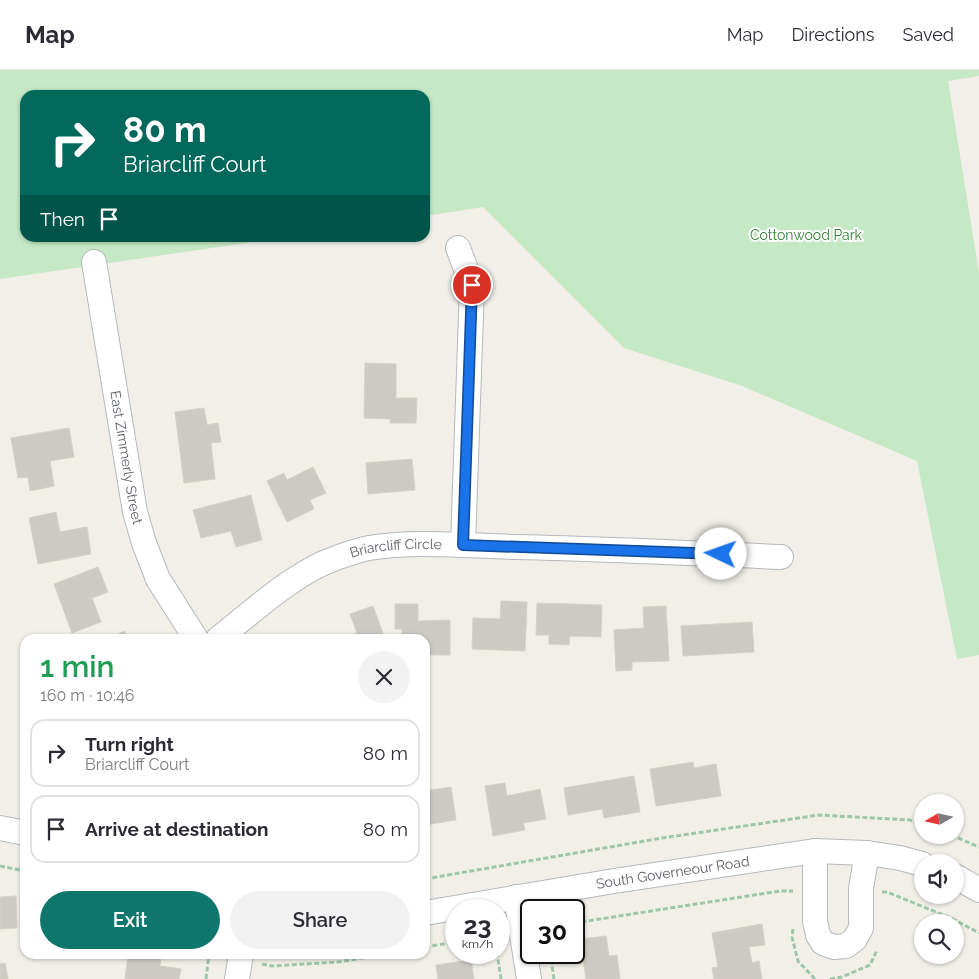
<!DOCTYPE html>
<meta charset="utf-8">
<style>
:root{--surface:#fff;--page:#f2f2f3;--text:#2b2b33;--muted:#7c7c81;--line:#e1e1e2;--accent:#0f766e}
body{margin:0;font-family:Raleway,sans-serif;background:var(--page);color:var(--text);height:100vh;display:flex;flex-direction:column;font-size:19px;white-space:nowrap}
*{box-sizing:border-box;margin:0}
p{font-size:16px;color:var(--muted)}
.icon{flex:none;width:28px;height:28px;fill:none;stroke:currentColor;stroke-width:2;stroke-linecap:round;stroke-linejoin:round}
.map{position:relative;flex:1;overflow:hidden}
.sheet{position:absolute;left:20px;top:564px;width:410px;height:325px;display:flex;flex-direction:column;background:var(--surface);border-radius:15px;box-shadow:0 1px 4px #0004}
.sheet>*{flex:none}
.banner{position:absolute;left:20px;top:20px;width:410px;height:152px;border-radius:15px;box-shadow:0 1px 4px #0004;background:#00695c;color:#fff;overflow:hidden}
.needle{width:32px;rotate:261deg}
.tools{position:absolute;left:914px;top:724px;display:grid;gap:10px}
.tools a{display:grid;place-items:center;width:50px;height:50px;border-radius:50%;background:var(--surface);box-shadow:0 1px 4px #0004;font-size:25px}
.speed{position:absolute;left:445px;top:829px;display:flex;gap:10px;font-size:25px;font-weight:700;text-align:center}
.speed>*{display:grid;place-content:center;width:65px;height:65px;border-radius:50%;background:var(--surface);box-shadow:0 1px 4px #0004;line-height:1}
.speed small{font-size:12px;font-weight:400}
.speed .limit{border:2px solid #111;border-radius:8px;background:#fff;color:#111}
.pin{position:absolute;display:grid;place-items:center;width:42px;height:42px;color:#fff;margin:-21px;border:2px solid #fff;border-radius:50%;box-shadow:0 1px 5px #0007}
.me{position:absolute;width:55px;margin:-28px;rotate:273deg;stroke-linejoin:round;filter:drop-shadow(0 0 4px #0008)}
.turn{display:flex;align-items:center;gap:18px;height:105px;padding:0 20px;font-size:22px}
.turn .icon{width:65px;height:65px;stroke-width:2.5}
.turn b{display:block;font-size:35px;line-height:42px}
.then{display:flex;align-items:center;height:48px;padding:0 20px;background:#0003;gap:10px;font-size:19px}
.round{display:grid;place-items:center;flex:none;width:52px;height:52px;border-radius:26px;background:var(--page)}
.headline{display:flex;align-items:center;justify-content:space-between;height:85px;padding:0 20px}
h1{font-size:30px;font-weight:600;line-height:38px;color:#1e9e55}
.primary-button{display:flex;gap:10px;margin-top:auto;padding:10px 20px}
.primary-button a{flex:1;height:58px;border-radius:30px;background:var(--accent);color:#fff;font-size:20px;font-weight:600;line-height:58px;text-align:center}
.primary-button a+a{background:var(--page);color:var(--text)}
ul{padding:0;list-style:none}
li{display:flex;align-items:center;gap:15px;height:68px;margin:0 10px 8px;padding:0 10px;border:2px solid var(--line);border-radius:15px}
li div{flex:1}
li b{display:block;font-size:19px}
li em{font-style:normal}
header{display:flex;align-items:center;gap:30px;box-sizing:border-box;height:70px;padding:0 25px;background:var(--surface);border-bottom:1px solid var(--line)}
header strong{font-size:24px}
nav{display:flex;gap:28px;margin-inline-start:auto;font-size:18px}
.map>svg:first-child{display:block}
</style>
<header>
<strong>Map</strong>
<nav><a>Map</a><a>Directions</a><a>Saved</a></nav>
</header>
<div class="map">
<svg width="979" height="909" viewBox="0 0 979 909">
<rect width="100%" height="100%" fill="#f1efe8"/>
<!-- green -->
<polygon fill="#c5e8c5" points="0,0 979,0 979,6 948,11 979,203 979,585 957,589 917,391 742,316 624,278 483,137 425,146 425,25 25,25 25,168 280,168 0,209"/>
<!-- building -->
<g fill="#cccac5" stroke="#d6d1c6">
<polygon points="365,293 396,294 396,328 417,328 416,353 390,353 390,349 364,348"/>
<polygon points="204,338 207,355 218,353 221,372 211,373 215,409 184,413 175,342"/>
<polygon points="69,358 74,387 50,391 54,416 30,421 28,407 18,408 11,368"/>
<polygon points="412,389 415,420 368,424 366,393"/>
<polygon points="313,397 326,423 310,430 314,439 287,452 267,411 284,403 287,410"/>
<polygon points="251,425 262,470 236,477 231,461 201,468 193,440"/>
<polygon points="56,442 60,462 87,457 91,484 38,494 29,448"/>
<polygon points="98,497 108,522 92,528 101,552 72,563 54,514"/>
<polygon points="501,531 527,532 525,581 472,579 473,548 500,549"/>
<polygon points="537,533 602,535 601,567 570,566 569,575 549,574 549,565 536,565"/>
<polygon points="395,534 418,534 418,551 450,550 450,585 425,585 425,569 402,569 402,559 395,559"/>
<polygon points="373,536 385,569 340,569 357,563 350,544"/>
<polygon points="666,536 669,591 632,592 632,600 616,601 614,560 644,558 643,537"/>
<polygon points="752,552 754,582 683,586 681,556"/>
<polygon points="124,561 128,569 110,569"/>
<polygon points="693,692 694,698 716,694 721,726 656,736 650,699"/>
<polygon points="634,706 640,742 604,748 602,739 568,745 564,718"/>
<polygon points="505,713 507,726 540,719 546,749 523,753 525,760 493,766 485,716"/>
<polygon points="451,717 456,750 425,755 425,721"/>
<polygon points="16,826 17,858 0,859 0,827"/>
<polygon points="762,854 765,875 749,877 752,893 759,891 762,909 714,909 712,898 718,897 712,863"/>
<polygon points="606,866 609,886 617,885 620,909 586,909 580,869"/>
<polygon points="128,884 161,887 160,896 181,899 179,909 125,909"/>
<polygon points="471,890 474,909 438,909 436,895"/>
<polygon points="5,893 8,909 0,909 0,894"/>
</g>
<g fill="none" stroke-linecap="round" stroke-linejoin="round">
<defs>
<g id="minor">
<polyline points="458,178 472,215 463,475"/>
<path id="s1" d="M94,192L135,442L144,473L158,509L196,569"/>
<path id="s2" d="M218,569C252,542 295,502 336,488C347,484 358,480 369,478C414,470 470,476 516,477C604,479 693,483 781,487"/>
<polyline points="0,758 25,763"/>
<polyline points="815,781 815,851 818,865 823,873 834,877 846,876 855,869 861,858 861,818 867,783"/>
<polyline points="955,806 979,820"/>
<polyline points="516,827 529,909"/>
<path id="s3" d="M425,843L614,811L815,781L867,783L900,788L922,794"/>
<polyline points="237,909 241,884"/>
</g>
</defs>
<!-- minor casing -->
<use href="#minor" stroke="#b5b8bc" stroke-width="26"/>
<!-- path -->
<g stroke="#9cc7a9" stroke-width="3" stroke-dasharray="5 2.5" stroke-linecap="butt">
<polyline points="951,765 979,777"/>
<polyline points="0,796 25,801"/>
<polyline points="425,809 662,768 819,745 910,750 922,755"/>
<polyline points="882,822 887,822 953,849 979,863"/>
<polyline points="574,853 780,821 793,821"/>
<polyline points="793,859 792,867 798,891 815,909"/>
<polyline points="425,877 456,872"/>
<polyline points="497,882 501,909"/>
<polyline points="550,882 554,909"/>
<polyline points="210,884 219,886"/>
<polyline points="262,894 272,896 338,892 387,884"/>
<polyline points="206,909 209,884"/>
<polyline points="830,909 842,907 870,895 877,880"/>
</g>
<!-- minor -->
<use href="#minor" stroke="#fff" stroke-width="24"/>
</g>
<g fill="none" stroke-linecap="round" stroke-linejoin="round">
<defs>
<polyline id="route" points="472,215 463,475 721,484"/>
</defs>
<!-- route casing -->
<use href="#route" stroke="#114b97" stroke-width="12"/>
<!-- route -->
<use href="#route" stroke="#1a73e8" stroke-width="9"/>
</g>
<g text-anchor="middle" stroke-width="4" stroke-linejoin="round" paint-order="stroke">
<!-- park labels -->
<g font-size="14" fill="#348238" stroke="#fff">
<text x="806" y="170">Cottonwood Park</text>
</g>
<!-- street labels -->
<g font-size="14" fill="#5f6368" stroke="#fff">
<text dy="5" stroke="none"><textPath href="#s1" startOffset="198">East Zimmerly Street</textPath></text>
<text dy="5" stroke="none"><textPath href="#s2" startOffset="205">Briarcliff Circle</textPath></text>
<text dy="5" stroke="none"><textPath href="#s3" startOffset="251">South Governeour Road</textPath></text>
</g>
</g>
</svg>
<div class="tools">
<a><svg class="needle" viewBox="-14 -14 28 28"><path d="M0-13l5 13h-10z" fill="#e53935"/><path d="M0 13l5-13h-10z" fill="#7c7c81"/></svg></a>
<a><svg class="icon" aria-label="sound" viewBox="0 0 24 24"><path d="M4 9h4l5-4v14l-5-4H4zM17 9q2 3 0 6"/></svg></a>
<a><svg class="icon" aria-label="search" viewBox="0 0 24 24"><circle cx="10" cy="10" r="6"/><path d="M15 15l6 6"/></svg></a>
</div>
<div class="speed"><div>23<small>km/h</small></div><div class="limit">30</div></div>
<div class="pin" style="left:472px;top:215px;background:#d93025"><svg class="icon" aria-label="arrive" viewBox="0 0 24 24"><path d="M6 21V4h12l-3 4 3 4H6"/></svg></div>
<svg class="me" style="left:721px;top:484px" viewBox="-20 -20 40 40"><circle r="19" fill="#fff"/><path d="M0-13L10 11 0 6-10 11z" fill="#1a73e8"/></svg>
<div class="banner">
<div class="turn"><svg class="icon" aria-label="right" viewBox="0 0 24 24"><path d="M7 20v-9h11M14 6l5 5-5 5"/></svg><div><b>80 m</b>Briarcliff Court</div></div>
<div class="then">Then<svg class="icon" aria-label="arrive" viewBox="0 0 24 24"><path d="M6 21V4h12l-3 4 3 4H6"/></svg></div>
</div>
<section class="sheet">
<div class="headline"><div><h1>1 min</h1><p>160 m · 10:46</p></div><a class="round"><svg class="icon" aria-label="close" viewBox="0 0 24 24"><path d="M6 6l12 12M18 6L6 18"/></svg></a></div>
<ul>
<li><svg class="icon" aria-label="right" viewBox="0 0 24 24"><path d="M7 20v-9h11M14 6l5 5-5 5"/></svg><div><b>Turn right</b><p>Briarcliff Court</p></div><em>80 m</em></li>
<li><svg class="icon" aria-label="arrive" viewBox="0 0 24 24"><path d="M6 21V4h12l-3 4 3 4H6"/></svg><div><b>Arrive at destination</b></div><em>80 m</em></li>
</ul>
<div class="primary-button"><a>Exit</a><a>Share</a></div>
</section>
</div>
